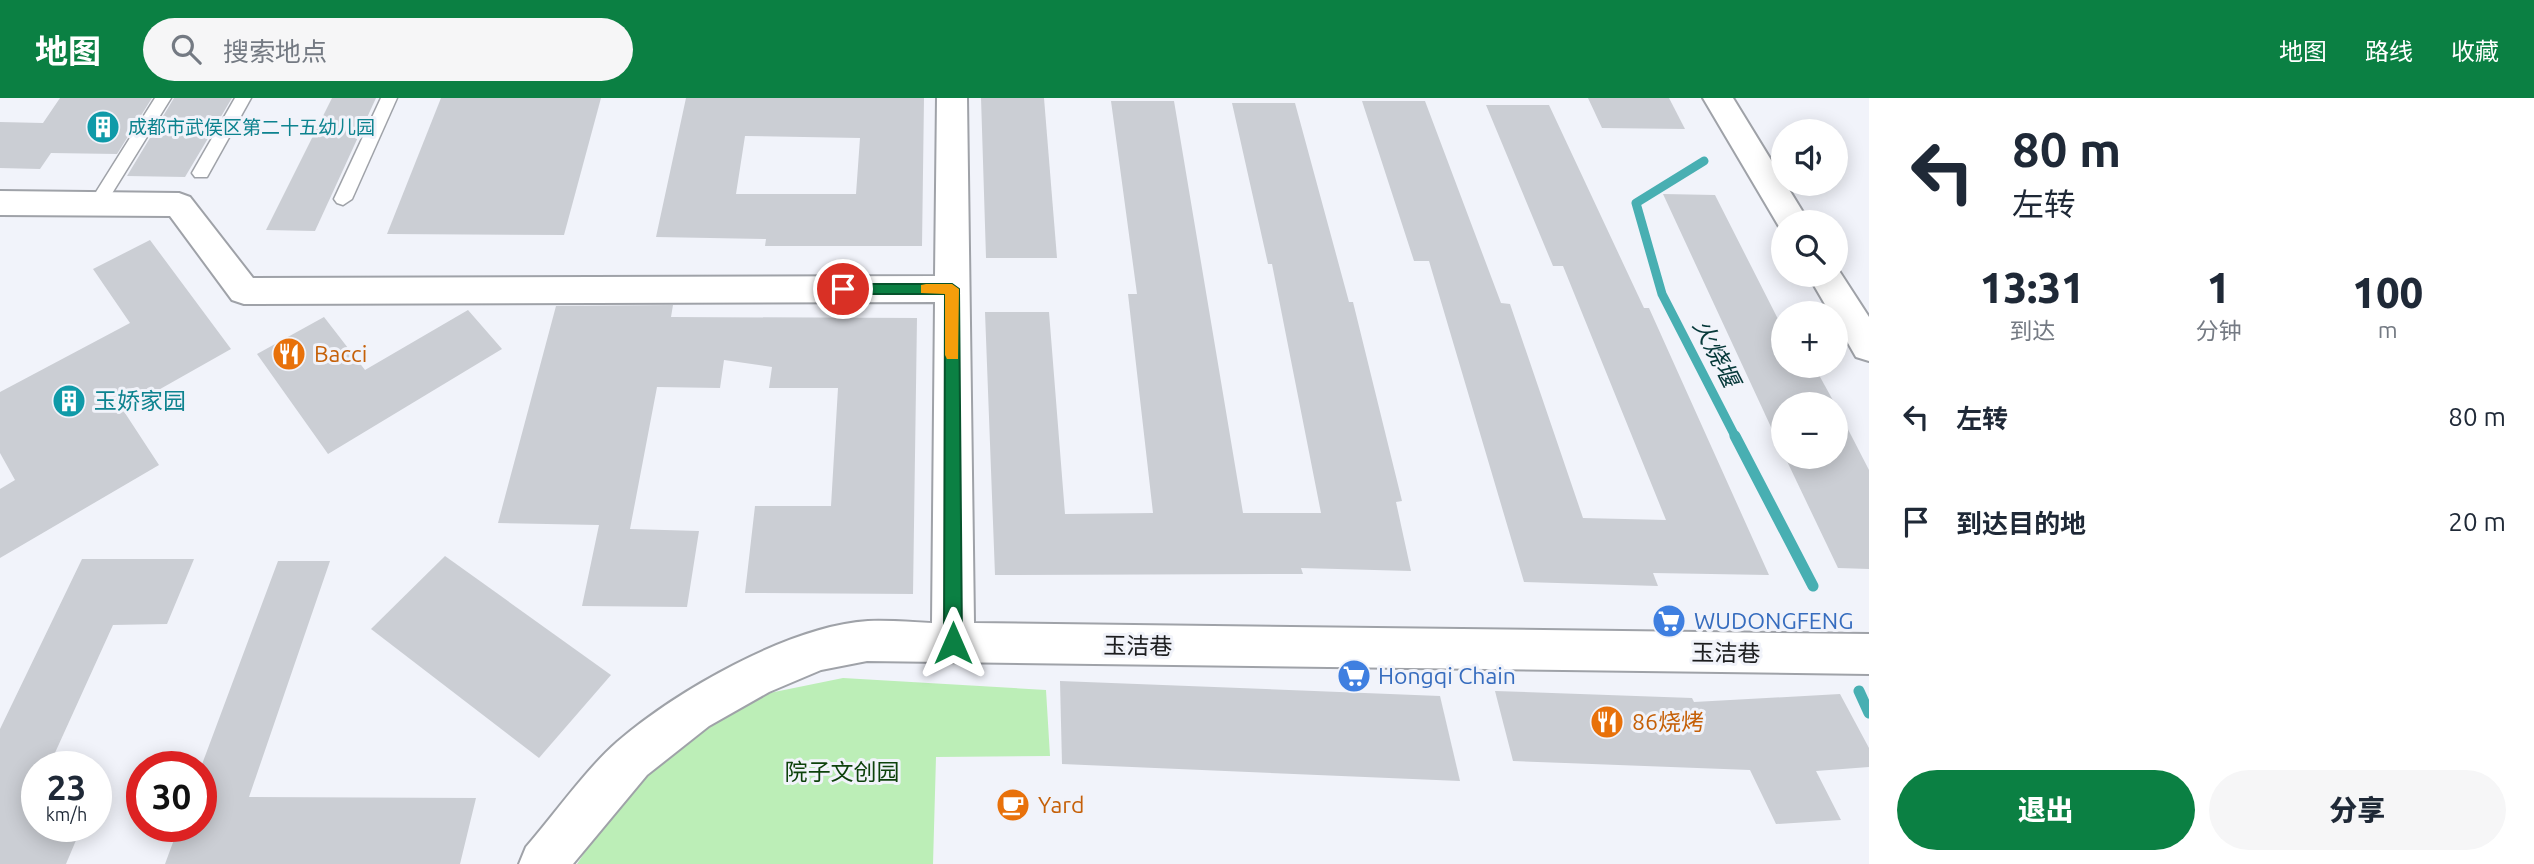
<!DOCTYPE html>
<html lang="zh">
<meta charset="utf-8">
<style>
:root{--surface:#fff;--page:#f6f6f7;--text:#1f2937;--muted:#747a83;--accent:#0b8043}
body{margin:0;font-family:Ubuntu,"Noto Sans SC",sans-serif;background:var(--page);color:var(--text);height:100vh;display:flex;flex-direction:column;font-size:26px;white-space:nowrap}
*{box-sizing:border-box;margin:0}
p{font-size:23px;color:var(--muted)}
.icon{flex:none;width:38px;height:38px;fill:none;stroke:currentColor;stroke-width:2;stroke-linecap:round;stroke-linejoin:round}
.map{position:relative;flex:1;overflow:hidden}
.drawer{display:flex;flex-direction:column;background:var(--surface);width:665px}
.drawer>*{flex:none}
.top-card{background:#fff;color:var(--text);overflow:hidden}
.tools{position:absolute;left:1771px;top:21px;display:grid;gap:14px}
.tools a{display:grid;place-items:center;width:77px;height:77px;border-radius:50%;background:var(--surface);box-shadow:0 4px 18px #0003;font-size:35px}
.speed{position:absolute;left:21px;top:653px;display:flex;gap:14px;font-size:35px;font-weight:700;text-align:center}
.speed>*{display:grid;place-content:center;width:91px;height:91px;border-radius:50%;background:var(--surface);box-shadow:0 4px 18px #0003;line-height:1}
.speed small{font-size:18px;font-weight:400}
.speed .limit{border:10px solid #d22;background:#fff;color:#111}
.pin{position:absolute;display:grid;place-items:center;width:60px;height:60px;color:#fff;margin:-30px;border:4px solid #fff;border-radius:50%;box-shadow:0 2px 7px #0007}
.me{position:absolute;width:77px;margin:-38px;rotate:0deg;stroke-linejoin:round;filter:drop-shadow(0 0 5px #0008)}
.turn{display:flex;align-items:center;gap:24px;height:147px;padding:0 28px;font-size:32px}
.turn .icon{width:91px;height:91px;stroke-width:2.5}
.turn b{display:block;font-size:49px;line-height:60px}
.eta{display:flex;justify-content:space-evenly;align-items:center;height:119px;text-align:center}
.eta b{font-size:42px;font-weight:800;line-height:49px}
.button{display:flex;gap:14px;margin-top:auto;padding:14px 28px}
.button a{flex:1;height:80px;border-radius:42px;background:var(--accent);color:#fff;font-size:28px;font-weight:800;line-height:80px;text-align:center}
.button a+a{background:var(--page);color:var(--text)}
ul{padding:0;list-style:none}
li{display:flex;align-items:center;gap:21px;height:105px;padding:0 28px}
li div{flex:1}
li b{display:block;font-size:26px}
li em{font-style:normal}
header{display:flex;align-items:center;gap:42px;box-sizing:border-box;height:98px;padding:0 35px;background:var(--accent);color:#fff}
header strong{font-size:33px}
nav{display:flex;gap:38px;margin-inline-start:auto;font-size:24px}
.search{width:490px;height:63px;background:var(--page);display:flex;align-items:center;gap:18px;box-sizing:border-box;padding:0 24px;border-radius:38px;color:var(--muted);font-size:26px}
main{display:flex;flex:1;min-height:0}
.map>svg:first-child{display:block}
</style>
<header>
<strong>地图</strong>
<div class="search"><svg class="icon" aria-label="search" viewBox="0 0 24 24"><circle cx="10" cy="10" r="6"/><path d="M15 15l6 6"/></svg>搜索地点</div>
<nav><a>地图</a><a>路线</a><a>收藏</a></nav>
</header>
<main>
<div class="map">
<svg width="1869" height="766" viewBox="0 0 1869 766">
<rect width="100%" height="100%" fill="#f1f3fa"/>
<!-- green -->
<polygon fill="#bceeb7" points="843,580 1046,592 1050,658 936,659 933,766 577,766 626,692 740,601"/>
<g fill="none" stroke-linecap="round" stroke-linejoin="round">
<!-- stream-far1 -->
<polyline stroke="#48afb2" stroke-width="9" points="1704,63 1636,105 1662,196 1736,340"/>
<!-- stream -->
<g stroke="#48afb2" stroke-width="11">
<polyline points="1735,338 1813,488"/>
<polyline points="1859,593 1869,615"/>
</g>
</g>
<!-- building -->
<g fill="#cbced4" fill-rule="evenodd">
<polygon points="60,0 152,0 117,56 51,55 40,71 0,70 0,24 43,25"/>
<polygon points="174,0 232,0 185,79 127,78"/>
<polygon points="332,0 376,0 315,133 266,132"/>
<polygon points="441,0 601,0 564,137 387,136"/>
<path d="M686,0H924L922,148H765L766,141L656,139ZM745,38L860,40L856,96H736Z"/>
<polygon points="981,0 1044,0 1057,160 986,160"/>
<polygon points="1588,0 1669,0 1685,31 1602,30"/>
<polygon points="1111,3 1174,3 1243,415 1321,415 1272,166 1268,166 1232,5 1295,5 1349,204 1353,204 1402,403 1396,404 1411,473 1301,470 1303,476 995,477 985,214 1049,214 1065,416 1153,415 1128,196 1137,196"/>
<polygon points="1362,3 1425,3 1501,205 1510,206 1583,420 1666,422 1563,168 1553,168 1486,7 1549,7 1644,210 1649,210 1769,477 1653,475 1658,488 1524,484 1429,163 1414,163"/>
<polygon points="1663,96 1715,97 1783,231 1783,268 1814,268 1835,306 1783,306 1783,355"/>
<polygon points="150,142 231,251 123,312 159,367 0,460 0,391 15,382 0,355 0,294 130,225 93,171"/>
<polygon points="673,207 671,219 917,220 913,496 745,495 755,408 831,408 838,290 769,290 772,269 724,262 720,290 657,289 630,431 699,433 687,509 582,508 599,427 498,425 556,208"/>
<polygon points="468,212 502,251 328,356 257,256 324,219 365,272"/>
<polygon points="1836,308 1869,372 1869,471 1838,470 1785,359 1836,359"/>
<polygon points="445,458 611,577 539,660 371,531"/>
<polygon points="82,461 194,461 167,526 113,527 49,668 37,668 37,728 82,728 66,766 0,766 0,631"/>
<polygon points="278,463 330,463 249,699 476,700 460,766 165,766 179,728 201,728 201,669"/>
<polygon points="1060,583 1440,598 1460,683 1062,666"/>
<polygon points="1495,593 1692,600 1694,604 1840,596 1869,650 1869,669 1816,673 1841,722 1776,726 1750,672 1513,663"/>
</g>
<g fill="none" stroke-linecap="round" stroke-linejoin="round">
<defs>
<g id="service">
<polygon points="155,0 171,0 103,110 91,110 88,106 91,102"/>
<polygon points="235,0 251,0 207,79 195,79 192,75"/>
<polygon points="381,0 397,0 352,101 343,107 337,105 334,101"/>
</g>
<path id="minor" d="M937,0H967L974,525L1869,536V576L867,563L821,572L769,594L709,628L647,677L573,766H519L526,749C553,718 587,670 617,644C676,593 789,528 868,523C889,522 911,524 932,525L935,204L244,206L232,202L170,118L0,117V93L179,95L190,99L253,180L935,178Z"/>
<g id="secondary">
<polygon points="1703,0 1733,0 1809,124 1783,124 1781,132"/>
<polygon points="1836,168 1869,219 1869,263 1856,259 1836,224 1836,215 1830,215 1808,177 1836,177"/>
</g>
</defs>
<!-- service casing -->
<use href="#service" stroke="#9fa2a8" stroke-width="3"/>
<!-- minor casing -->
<use href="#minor" stroke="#9fa2a8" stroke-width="4"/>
<!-- secondary casing -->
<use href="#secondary" stroke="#9fa2a8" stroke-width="4"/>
<!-- service -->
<use href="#service" fill="#fff" fill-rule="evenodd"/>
<!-- minor -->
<use href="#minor" fill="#fff" fill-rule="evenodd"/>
<!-- secondary -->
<use href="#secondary" fill="#fff" fill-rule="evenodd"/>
</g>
<!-- route -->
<polygon fill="#0b8043" stroke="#07532c" stroke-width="2" points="843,186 952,186 959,191 962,545 959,551 953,554 947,551 944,545 945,196 843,196 836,191"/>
<!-- slow -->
<polygon fill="#f59e0b" points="926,186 952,186 959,191 958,261 947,261 945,257 945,196 921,195 921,187"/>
<!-- icons -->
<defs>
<symbol id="building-disc" viewBox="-11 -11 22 22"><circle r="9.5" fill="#0f9aa8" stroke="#f1f3fa"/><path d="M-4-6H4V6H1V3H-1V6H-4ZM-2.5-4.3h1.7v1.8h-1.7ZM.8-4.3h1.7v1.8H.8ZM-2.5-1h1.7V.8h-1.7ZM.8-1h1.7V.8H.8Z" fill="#fff"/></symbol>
<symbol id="restaurant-disc" viewBox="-11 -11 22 22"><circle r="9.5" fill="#e8710a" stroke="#f1f3fa"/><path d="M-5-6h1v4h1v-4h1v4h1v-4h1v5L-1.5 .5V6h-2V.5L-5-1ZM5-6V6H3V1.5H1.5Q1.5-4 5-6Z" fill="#fff"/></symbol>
<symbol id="supermarket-disc" viewBox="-11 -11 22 22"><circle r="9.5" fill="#3f7fe0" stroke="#f1f3fa"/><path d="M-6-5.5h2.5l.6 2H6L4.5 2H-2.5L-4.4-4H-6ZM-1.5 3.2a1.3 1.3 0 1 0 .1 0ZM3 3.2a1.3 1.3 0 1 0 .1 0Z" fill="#fff"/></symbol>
<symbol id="cafe-disc" viewBox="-11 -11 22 22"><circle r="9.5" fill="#e8710a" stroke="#f1f3fa"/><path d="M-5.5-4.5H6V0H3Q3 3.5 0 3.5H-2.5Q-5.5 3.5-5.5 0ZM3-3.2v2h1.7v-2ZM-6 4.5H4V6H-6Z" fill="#fff"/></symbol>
</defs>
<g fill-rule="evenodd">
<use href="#building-disc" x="84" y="10" width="38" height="38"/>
<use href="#restaurant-disc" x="270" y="237" width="38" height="38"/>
<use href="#building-disc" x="50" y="284" width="38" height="38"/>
<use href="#supermarket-disc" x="1650" y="504" width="38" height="38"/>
<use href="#supermarket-disc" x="1335" y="559" width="38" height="38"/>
<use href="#restaurant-disc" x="1588" y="605" width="38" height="38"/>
<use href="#cafe-disc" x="994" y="688" width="38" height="38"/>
</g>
<g text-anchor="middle" stroke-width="6" stroke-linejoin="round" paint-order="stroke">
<!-- far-culture labels -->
<g font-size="19" fill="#0d838f" stroke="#f1f3fa" text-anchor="start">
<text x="128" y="36">成都市武侯区第二十五幼儿园</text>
</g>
<!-- food labels -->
<g font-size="23" fill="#c56008" stroke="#f1f3fa" text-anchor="start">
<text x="314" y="264">Bacci</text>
<text x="1632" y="632">86烧烤</text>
<text x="1038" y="715">Yard</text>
</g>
<!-- culture labels -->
<g font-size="23" fill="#0d838f" stroke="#f1f3fa" text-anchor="start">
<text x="94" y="311">玉娇家园</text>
</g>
<!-- shop labels -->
<g font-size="23" fill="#366cbe" stroke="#f1f3fa" text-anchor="start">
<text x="1694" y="531">WUDONGFENG</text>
<text x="1378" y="586">Hongqi Chain</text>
</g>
<!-- street labels -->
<g font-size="23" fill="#1c1d1f" stroke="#f1f3fa">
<text transform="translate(1138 548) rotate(1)" y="8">玉洁巷</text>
<text transform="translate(1726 555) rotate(1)" y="8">玉洁巷</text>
</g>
<!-- park labels -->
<g font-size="23" fill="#0d420b" stroke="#f1f3fa">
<text x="842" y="682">院子文创园</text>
</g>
<!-- water labels -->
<g font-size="24" font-style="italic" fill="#053839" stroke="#f1f3fa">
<text transform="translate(1716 255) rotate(63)" y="8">火烧堰</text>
</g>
</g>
</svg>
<div class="tools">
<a><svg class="icon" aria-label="sound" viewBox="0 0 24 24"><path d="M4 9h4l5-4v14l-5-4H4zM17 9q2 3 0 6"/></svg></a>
<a><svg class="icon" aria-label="search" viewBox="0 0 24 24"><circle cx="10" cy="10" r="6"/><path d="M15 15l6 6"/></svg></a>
<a>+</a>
<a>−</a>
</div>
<div class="speed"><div>23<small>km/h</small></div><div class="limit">30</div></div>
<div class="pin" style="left:843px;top:191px;background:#d93025"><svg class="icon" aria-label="arrive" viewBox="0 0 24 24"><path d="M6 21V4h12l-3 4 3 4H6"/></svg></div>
<svg class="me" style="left:953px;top:545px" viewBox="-20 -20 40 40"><path d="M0-17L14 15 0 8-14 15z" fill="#0b8043" stroke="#fff" stroke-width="4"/></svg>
</div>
<section class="drawer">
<div class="top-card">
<div class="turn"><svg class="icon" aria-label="left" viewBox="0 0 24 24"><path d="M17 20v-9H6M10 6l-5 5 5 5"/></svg><div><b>80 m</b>左转</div></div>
</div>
<div class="eta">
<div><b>13:31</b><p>到达</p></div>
<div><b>1</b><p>分钟</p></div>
<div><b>100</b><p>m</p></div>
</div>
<ul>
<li><svg class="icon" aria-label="left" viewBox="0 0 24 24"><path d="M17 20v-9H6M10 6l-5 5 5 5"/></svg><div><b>左转</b></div><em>80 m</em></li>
<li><svg class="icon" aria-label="arrive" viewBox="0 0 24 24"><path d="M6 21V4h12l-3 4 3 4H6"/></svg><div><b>到达目的地</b></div><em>20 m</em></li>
</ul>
<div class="button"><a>退出</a><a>分享</a></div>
</section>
</main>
